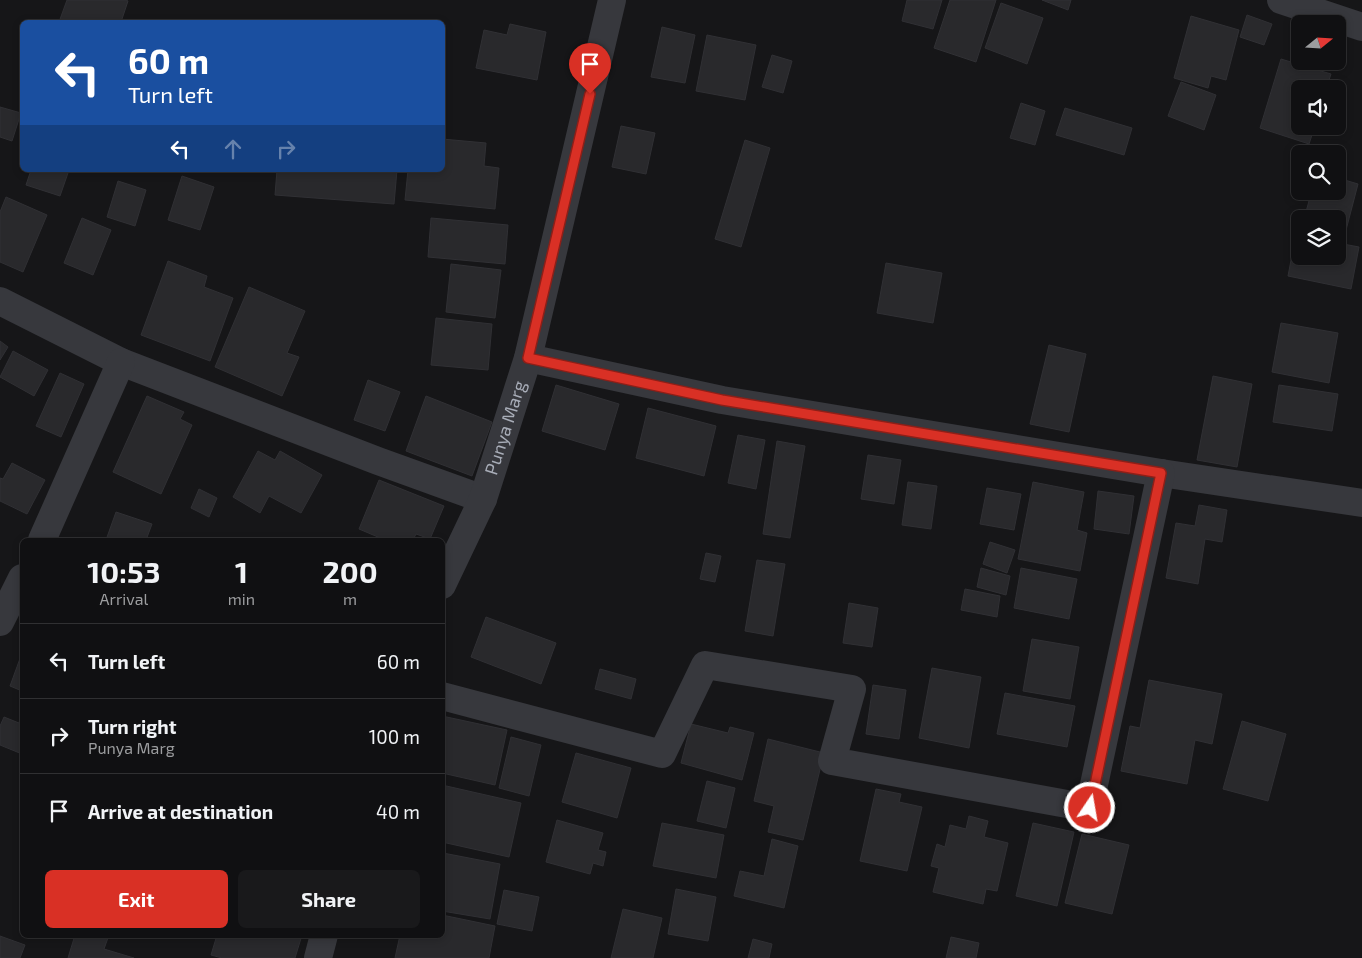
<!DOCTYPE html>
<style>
:root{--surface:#101012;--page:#19191b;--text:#f1f3f6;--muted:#9c9d9f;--line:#303032;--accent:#d93025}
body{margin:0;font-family:"Exo 2",sans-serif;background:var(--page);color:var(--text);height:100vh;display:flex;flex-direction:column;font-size:19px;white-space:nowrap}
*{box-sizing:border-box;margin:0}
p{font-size:16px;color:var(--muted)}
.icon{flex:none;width:28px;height:28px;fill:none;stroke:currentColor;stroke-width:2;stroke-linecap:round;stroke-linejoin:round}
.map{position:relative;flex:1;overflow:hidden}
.drawer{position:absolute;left:20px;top:538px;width:425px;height:400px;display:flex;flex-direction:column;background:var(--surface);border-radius:8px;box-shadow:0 2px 8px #0003,0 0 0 1px var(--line)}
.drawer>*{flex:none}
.banner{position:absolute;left:20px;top:20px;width:425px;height:152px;border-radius:8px;box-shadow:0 2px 8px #0003,0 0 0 1px var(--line);background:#1a4fa0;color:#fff;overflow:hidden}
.needle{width:32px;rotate:72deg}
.controls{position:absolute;left:1291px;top:15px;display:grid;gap:10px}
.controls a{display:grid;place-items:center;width:55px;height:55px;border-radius:8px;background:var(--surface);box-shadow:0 2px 8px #0003,0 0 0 1px var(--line);font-size:25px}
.pin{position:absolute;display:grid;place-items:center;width:42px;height:42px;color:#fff;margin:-51px -21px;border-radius:50% 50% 50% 0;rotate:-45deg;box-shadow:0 0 5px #0007}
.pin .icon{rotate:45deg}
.me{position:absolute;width:55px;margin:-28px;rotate:12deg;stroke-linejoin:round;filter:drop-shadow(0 0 4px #0008)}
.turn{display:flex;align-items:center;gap:18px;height:105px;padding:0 25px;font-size:22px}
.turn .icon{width:65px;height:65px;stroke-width:2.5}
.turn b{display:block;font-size:35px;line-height:42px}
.lanes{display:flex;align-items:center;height:48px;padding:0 25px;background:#0003;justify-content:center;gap:25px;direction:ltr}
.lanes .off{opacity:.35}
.eta{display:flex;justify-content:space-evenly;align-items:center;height:85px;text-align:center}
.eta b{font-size:30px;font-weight:700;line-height:35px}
.button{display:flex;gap:10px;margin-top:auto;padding:10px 25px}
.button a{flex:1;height:58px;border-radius:8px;background:var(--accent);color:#fff;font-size:20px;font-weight:700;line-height:58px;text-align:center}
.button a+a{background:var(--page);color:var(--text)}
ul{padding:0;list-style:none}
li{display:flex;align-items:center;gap:15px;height:75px;padding:0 25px;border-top:1px solid var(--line)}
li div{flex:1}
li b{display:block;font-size:19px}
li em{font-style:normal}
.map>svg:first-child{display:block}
</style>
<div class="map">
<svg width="1362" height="958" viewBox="0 0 1362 958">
<rect width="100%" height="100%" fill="#161618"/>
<!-- building -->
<g fill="#29292c" stroke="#303034">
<polygon points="67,0 126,0 128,1 121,22 59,22"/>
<polygon points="907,0 942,0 933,29 902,21"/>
<polygon points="950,0 996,0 976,62 934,48"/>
<polygon points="1042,0 1071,0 1068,10"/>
<polygon points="1001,3 1043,18 1027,64 985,48"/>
<polygon points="1247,15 1272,24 1264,45 1240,37"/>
<polygon points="1191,16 1239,30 1226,80 1211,76 1208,88 1174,78"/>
<polygon points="510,24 546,32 537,80 476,68 484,30 507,35"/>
<polygon points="662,27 695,35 685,83 651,77"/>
<polygon points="707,35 756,45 745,100 696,91"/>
<polygon points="772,55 792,61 783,93 762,87"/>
<polygon points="1281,59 1331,74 1326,89 1300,89 1300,126 1315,126 1309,144 1260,128"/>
<polygon points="1181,82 1216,95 1204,130 1168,116"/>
<polygon points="1021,103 1045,111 1035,145 1010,138"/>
<polygon points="0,107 21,113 12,141 0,137"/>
<polygon points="1065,108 1132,128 1124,155 1056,135"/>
<polygon points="621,126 655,133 646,174 612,167"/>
<polygon points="442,139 486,143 484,166 499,168 495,209 405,200 408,170 442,170"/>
<polygon points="745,140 770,148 741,247 715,239"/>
<polygon points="31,170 69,170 60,196 26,185"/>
<polygon points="277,170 397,170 394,204 275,195"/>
<polygon points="182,176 214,187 200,230 168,220"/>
<polygon points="1338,178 1358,184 1345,234 1338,232 1338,219 1304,219 1309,201 1299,198 1300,191 1338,191"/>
<polygon points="118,181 146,190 135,226 107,217"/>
<polygon points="6,197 47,215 23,272 0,262 0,212"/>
<polygon points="82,218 111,230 93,275 64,263"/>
<polygon points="431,218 508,225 505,264 428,257"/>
<polygon points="1296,234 1300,235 1300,256 1338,256 1338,243 1359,247 1351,289 1288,276"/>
<polygon points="168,261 207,276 204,287 233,298 210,361 141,335"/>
<polygon points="886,263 942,273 933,323 877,313"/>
<polygon points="451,264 501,270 495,318 446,312"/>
<polygon points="249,287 305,311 287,353 299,357 282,396 215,367"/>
<polygon points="436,318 492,324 488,370 431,365"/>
<polygon points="1281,323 1338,333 1329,383 1272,372"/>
<polygon points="0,341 8,347 0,360"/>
<polygon points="1049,345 1086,354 1069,432 1030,424"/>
<polygon points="13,351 48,370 34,396 0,377"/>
<polygon points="60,373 84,384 61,437 36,426"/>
<polygon points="1213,376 1252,384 1237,467 1197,460"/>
<polygon points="368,380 400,392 385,431 354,420"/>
<polygon points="556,385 619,404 605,450 542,431"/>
<polygon points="1279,385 1338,394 1332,431 1273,422"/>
<polygon points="147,396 184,412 180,419 192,425 161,494 113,472"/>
<polygon points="426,396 492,422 472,476 406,451"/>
<polygon points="648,408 716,426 704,476 636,458"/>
<polygon points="738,435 765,440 756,489 728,483"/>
<polygon points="777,441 805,446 790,538 763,534"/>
<polygon points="258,451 275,460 280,451 322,475 301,513 269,496 260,513 233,497"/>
<polygon points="868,455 901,460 894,504 861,499"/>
<polygon points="12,463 45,480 27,514 0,501 0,478 3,479"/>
<polygon points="379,480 444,506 430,539 416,534 413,540 385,540 359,529"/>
<polygon points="908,482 937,486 931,529 902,525"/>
<polygon points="1033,482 1084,492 1077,530 1087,533 1080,571 1018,559"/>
<polygon points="987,488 1021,494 1014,530 980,524"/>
<polygon points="199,489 217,498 209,517 191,508"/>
<polygon points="1098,491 1134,496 1129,534 1094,529"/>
<polygon points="1199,505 1227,510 1222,542 1205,539 1198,584 1166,578 1176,523 1195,526"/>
<polygon points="116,512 152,524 146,540 106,540"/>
<polygon points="990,542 1015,550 1007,573 983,564"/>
<polygon points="706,553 721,556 715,582 700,579"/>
<polygon points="757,560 785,564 773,636 745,631"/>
<polygon points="981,568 1010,576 1006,595 977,587"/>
<polygon points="1021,568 1077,579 1069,619 1014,608"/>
<polygon points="965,589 1000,596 997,617 961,610"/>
<polygon points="849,603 878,608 872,647 843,643"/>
<polygon points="486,617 556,643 541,684 471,657"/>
<polygon points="1032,639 1079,647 1070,699 1023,691"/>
<polygon points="22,653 22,691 10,686"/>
<polygon points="932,668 981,677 969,748 919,738"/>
<polygon points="600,669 636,679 631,699 595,689"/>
<polygon points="1149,680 1222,694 1212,744 1195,740 1187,784 1121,771 1130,726 1140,728"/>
<polygon points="873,685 906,690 899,739 866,734"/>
<polygon points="1005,693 1075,706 1067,747 997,734"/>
<polygon points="22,712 22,754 0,745 0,726 4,717 19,723"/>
<polygon points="442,716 507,730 495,785 442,773"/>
<polygon points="1242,721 1286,734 1268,801 1223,789"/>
<polygon points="691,724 728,733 730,727 754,733 742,780 681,763"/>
<polygon points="511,737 541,745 529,796 499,788"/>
<polygon points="768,739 824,753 803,840 768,832 774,806 754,801"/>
<polygon points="576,753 631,768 617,818 562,802"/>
<polygon points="707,781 735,788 726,828 697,821"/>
<polygon points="442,785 521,803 509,857 442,842"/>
<polygon points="876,789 901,794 899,802 922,807 907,871 860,861"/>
<polygon points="969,816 988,821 984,837 1008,843 997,891 986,889 983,904 933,892 939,868 931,866 937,844 945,847 950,825 966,829"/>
<polygon points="557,820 603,833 598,850 606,852 603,866 593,863 590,874 546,862"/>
<polygon points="662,823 724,835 716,878 653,866"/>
<polygon points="1033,823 1074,832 1057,906 1016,896"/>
<polygon points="1082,834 1129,845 1112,914 1065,903"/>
<polygon points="772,839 798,846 784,908 734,896 740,871 764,876"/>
<polygon points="443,853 500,864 490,919 442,911"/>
<polygon points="676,889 716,897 708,941 668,934"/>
<polygon points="504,890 539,897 532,931 497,924"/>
<polygon points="623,909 662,918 653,958 611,958"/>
<polygon points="442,915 495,926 489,958 395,958 400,935 442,935"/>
<polygon points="75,935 109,935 104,949 134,958 68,958"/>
<polygon points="217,935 302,935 295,958 222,958 211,955"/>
<polygon points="0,936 25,945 20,958 0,958"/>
<polygon points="951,937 979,943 976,958 946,958"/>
<polygon points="753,939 772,944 769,958 748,958"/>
</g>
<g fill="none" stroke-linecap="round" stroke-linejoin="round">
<!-- minor -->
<g stroke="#37383d" stroke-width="28">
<polyline points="1281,0 1362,27"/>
<polyline points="0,301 121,362 378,461 483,499"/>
<polyline points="528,358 722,400 1161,473 1362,503"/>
<polyline points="42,540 121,362"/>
<path id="s1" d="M442,585L483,499L528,358L612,0"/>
<polyline points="0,622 22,578"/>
<polyline points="442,696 662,754 705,665 852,689 832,761 1089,808 1161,473"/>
<polyline points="318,958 324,935"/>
</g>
</g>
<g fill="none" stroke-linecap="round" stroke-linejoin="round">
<defs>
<polyline id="route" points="590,94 528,358 722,400 1161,473 1090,808"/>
</defs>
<!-- route casing -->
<use href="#route" stroke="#8d1f18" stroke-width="12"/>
<!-- route -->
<use href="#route" stroke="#d93025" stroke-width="9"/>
</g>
<g text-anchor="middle" stroke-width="5" stroke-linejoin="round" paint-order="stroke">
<!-- street labels -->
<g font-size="18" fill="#a8adb8" stroke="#111113">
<text dy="6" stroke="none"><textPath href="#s1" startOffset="170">Punya Marg</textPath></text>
</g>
</g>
</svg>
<div class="controls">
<a><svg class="needle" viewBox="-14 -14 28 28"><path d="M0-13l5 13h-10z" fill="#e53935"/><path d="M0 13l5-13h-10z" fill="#9c9d9f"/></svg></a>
<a><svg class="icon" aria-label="sound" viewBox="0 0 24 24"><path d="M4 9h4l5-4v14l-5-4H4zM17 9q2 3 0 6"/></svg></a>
<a><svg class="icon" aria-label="search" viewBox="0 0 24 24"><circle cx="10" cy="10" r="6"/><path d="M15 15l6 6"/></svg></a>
<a><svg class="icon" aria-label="layers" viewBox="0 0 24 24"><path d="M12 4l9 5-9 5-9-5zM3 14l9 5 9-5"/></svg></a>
</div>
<div class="pin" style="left:590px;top:94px;background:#d93025"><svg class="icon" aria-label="arrive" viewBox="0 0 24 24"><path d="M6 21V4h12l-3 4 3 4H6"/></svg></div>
<svg class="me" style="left:1090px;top:808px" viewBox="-20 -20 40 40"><circle r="17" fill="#d93025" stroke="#fff" stroke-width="3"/><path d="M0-11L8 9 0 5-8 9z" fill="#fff"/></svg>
<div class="banner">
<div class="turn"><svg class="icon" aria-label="left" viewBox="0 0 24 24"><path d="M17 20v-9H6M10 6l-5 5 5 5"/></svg><div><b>60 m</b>Turn left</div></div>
<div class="lanes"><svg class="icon" aria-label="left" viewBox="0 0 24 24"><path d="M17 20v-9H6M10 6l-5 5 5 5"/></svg><svg class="icon off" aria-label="ahead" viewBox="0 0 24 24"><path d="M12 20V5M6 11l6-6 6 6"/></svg><svg class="icon off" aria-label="right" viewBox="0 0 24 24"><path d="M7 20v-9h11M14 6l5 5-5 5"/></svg></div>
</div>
<section class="drawer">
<div class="eta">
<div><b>10:53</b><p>Arrival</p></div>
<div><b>1</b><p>min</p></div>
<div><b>200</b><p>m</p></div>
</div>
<ul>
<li><svg class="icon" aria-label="left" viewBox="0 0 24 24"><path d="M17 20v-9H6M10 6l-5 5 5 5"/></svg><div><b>Turn left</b></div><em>60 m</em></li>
<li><svg class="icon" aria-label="right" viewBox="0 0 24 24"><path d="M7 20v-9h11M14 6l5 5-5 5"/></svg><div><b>Turn right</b><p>Punya Marg</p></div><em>100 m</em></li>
<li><svg class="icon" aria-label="arrive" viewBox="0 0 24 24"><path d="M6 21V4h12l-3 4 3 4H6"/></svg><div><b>Arrive at destination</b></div><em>40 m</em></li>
</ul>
<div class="button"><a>Exit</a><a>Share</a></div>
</section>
</div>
